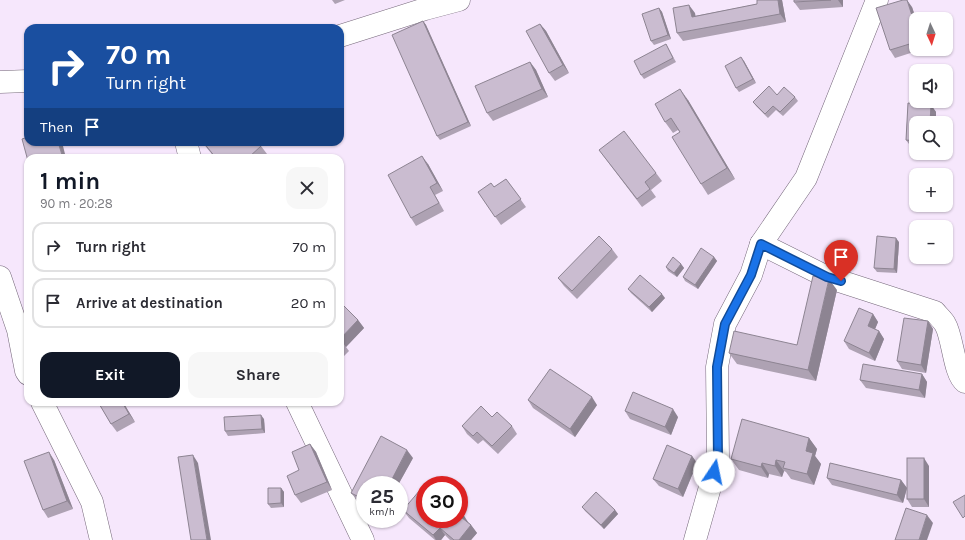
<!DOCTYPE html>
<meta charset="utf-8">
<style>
:root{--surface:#fff;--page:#f7f7f7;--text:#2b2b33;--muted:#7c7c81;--line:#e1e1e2;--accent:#111827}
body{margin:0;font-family:Karla,sans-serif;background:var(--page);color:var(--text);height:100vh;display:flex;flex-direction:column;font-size:15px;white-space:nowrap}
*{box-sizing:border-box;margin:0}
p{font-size:13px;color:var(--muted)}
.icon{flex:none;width:22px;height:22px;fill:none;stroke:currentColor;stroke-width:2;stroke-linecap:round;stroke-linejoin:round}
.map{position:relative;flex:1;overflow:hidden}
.sheet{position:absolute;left:24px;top:154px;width:320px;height:252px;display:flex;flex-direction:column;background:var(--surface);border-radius:12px;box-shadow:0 1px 3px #0004}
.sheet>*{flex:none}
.hud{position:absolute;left:24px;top:24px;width:320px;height:122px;border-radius:12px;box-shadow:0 1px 3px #0004;background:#1a4fa0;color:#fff;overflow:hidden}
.needle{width:26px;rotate:176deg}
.fabs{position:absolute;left:909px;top:12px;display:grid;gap:8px}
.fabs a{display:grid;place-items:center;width:44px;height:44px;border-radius:8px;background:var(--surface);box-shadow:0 1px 3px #0004;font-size:20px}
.speed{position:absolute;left:356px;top:476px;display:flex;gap:8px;font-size:20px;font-weight:700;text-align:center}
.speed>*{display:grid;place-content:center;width:52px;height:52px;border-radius:50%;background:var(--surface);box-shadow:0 1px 3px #0004;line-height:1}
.speed small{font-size:10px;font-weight:400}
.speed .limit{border:6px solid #d22;background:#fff;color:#111}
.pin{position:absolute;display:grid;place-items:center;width:34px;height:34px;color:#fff;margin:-41px -17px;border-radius:50% 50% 50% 0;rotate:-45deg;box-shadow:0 0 4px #0007}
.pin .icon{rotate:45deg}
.me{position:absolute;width:44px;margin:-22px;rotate:11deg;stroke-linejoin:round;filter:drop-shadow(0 0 3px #0008)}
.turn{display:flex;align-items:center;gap:14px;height:84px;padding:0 16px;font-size:18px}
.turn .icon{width:52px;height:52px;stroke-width:2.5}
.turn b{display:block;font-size:28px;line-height:34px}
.then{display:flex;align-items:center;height:38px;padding:0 16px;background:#0003;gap:8px;font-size:15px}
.round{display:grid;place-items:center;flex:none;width:42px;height:42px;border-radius:12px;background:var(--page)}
.overview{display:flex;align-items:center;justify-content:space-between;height:68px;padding:0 16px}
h1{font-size:24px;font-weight:700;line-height:30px;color:var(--accent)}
.primary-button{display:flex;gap:8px;margin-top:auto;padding:8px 16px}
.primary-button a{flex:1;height:46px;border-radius:12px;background:var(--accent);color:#fff;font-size:16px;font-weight:700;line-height:46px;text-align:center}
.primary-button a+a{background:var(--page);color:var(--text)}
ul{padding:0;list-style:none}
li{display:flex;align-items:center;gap:12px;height:50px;margin:0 8px 6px;padding:0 8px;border:2px solid var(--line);border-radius:12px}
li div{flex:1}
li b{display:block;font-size:15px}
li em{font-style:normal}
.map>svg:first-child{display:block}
</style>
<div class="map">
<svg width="965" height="540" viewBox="0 0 965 540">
<rect width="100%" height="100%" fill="#f6e7fc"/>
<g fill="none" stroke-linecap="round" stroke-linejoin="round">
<defs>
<g id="minor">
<polyline points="340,36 425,9 459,0"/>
<polyline points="0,82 28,81"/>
<polyline points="186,142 190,158"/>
<path d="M761,244L827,277L935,312C938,316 943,320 945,324C953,337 954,374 965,382"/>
<polyline points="0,277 18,330 26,371 28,374"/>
<polyline points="42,402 92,502 101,540"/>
<polyline points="297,402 363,540"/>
<polyline points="695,540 718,459 717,367 725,324 751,275 761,244 806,178 877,0"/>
</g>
</defs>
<!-- minor casing -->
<use href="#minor" stroke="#75687a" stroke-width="23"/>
<!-- minor -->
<use href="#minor" stroke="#fff" stroke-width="22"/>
</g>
<!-- wall -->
<g fill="#aea2b3">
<polygon points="332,0 345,0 335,4"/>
<polygon points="757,0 782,0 786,22 683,41 677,33 695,13 695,16 757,4"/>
<polygon points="794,0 843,0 843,7 800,10 794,2"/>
<polygon points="912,7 916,19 916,49 923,49 895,58 890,50"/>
<polygon points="659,8 662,12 671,39 654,45 651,41"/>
<polygon points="423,21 426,25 471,126 440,140 437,136"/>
<polygon points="540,24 546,31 569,73 555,81 549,73"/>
<polygon points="666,44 676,62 644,79 641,75"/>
<polygon points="744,61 756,83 739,92 736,88"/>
<polygon points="530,62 536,70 548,97 493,121 487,113"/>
<polygon points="777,95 795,97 798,101 783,116 776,110 768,118 756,106 753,102"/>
<polygon points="688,100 735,179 708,195 701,184 680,132 678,130 673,133 665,122"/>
<polygon points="908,103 931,105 936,112 936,123 916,123 916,148 912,148 906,140"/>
<polygon points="202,142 261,146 267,154 262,158 215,158"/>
<polygon points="599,150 656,173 662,181 651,190 656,197 642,207"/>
<polygon points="428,164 443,191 435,195 444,211 416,226 411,218"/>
<polygon points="506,179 526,207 501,225 478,192 494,187"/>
<polygon points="899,242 897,273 877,272 874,268"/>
<polygon points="612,249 618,257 577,299 564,286 558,278"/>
<polygon points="714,257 717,261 698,289 685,281 683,277"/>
<polygon points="681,264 684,268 677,277 668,271 666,267"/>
<polygon points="628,289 665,298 652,312 631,293"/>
<polygon points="837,290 816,381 737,364 729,353 797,345"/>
<polygon points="340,302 358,320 364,328 346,347 349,351 340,360"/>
<polygon points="873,314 878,322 875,329 879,331 884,339 875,361 849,349 844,341"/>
<polygon points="928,321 933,329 926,373 902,369 897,361"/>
<polygon points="922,374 927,382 925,398 866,388 860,380"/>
<polygon points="528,400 597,405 575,437 533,408"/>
<polygon points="98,402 123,402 135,422 117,432 111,424"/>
<polygon points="625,411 678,417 671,435 630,419"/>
<polygon points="492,417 512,426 517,434 498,454 483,440 478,444 467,434 462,426"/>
<polygon points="264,419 265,433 228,436 225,431"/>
<polygon points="809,438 817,449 815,456 821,464 814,485 791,479 786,472 784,471 782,477 769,474 768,478 739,470 731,459"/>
<polygon points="310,444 316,452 332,490 301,503 295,495 299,470"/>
<polygon points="692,456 697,463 683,497 659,486 653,479"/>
<polygon points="413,458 398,485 365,485 365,505 357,500 351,493"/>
<polygon points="54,460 73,509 48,518 43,510"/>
<polygon points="929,466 929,507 912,507 907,499"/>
<polygon points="827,478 901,480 907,488 903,503 832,485"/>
<polygon points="281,488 284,492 284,507 271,508 268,504"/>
<polygon points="582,507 615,510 618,514 604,529 585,511"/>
<polygon points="403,510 468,522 471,525 477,533 471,540 450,540 445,535 441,540 435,540 409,518"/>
</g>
<!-- shaded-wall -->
<g fill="#8d8492">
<polygon points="778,0 782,0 786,22 780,14"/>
<polygon points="838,0 843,0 843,7"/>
<polygon points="907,0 912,7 916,19 916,28"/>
<polygon points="689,5 695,13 697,24 692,17"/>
<polygon points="659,8 662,12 671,39 668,35"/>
<polygon points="423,21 426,25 471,126 468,122"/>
<polygon points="540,24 546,31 569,73 563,65"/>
<polygon points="741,57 744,61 756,83 753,79"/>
<polygon points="530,62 536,70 548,97 542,89"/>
<polygon points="680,89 688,100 735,179 727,168"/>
<polygon points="931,105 936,112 936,123 930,123"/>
<polygon points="58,142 62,142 66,158 63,158"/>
<polygon points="422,156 428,164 443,191 437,183"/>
<polygon points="896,238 899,242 897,273 894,269"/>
<polygon points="714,257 717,261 698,289 695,285"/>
<polygon points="681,264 684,268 677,277 674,273"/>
<polygon points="829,279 837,290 816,381 808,370"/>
<polygon points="662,294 665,298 652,312 649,307"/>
<polygon points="873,314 878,322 873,334 868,326"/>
<polygon points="358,320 364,328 346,347 340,339"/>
<polygon points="928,321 933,329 926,373 921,365"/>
<polygon points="879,331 884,339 875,361 869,353"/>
<polygon points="922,374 927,382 925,398 919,390"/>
<polygon points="592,397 597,405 575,437 570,429"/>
<polygon points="122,402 123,402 135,422 129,414"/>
<polygon points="673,409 678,417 671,435 665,427"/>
<polygon points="261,415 264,419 265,433 262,429"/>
<polygon points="809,438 817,449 815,456 821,464 814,485 807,474 806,451"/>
<polygon points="310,444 316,452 332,490 327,482"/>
<polygon points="407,450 413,458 398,485 389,485"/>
<polygon points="49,452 54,460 73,509 67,501"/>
<polygon points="193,455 198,463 211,540 207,540"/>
<polygon points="692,456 697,463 683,497 678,489"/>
<polygon points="924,458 929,466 929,507 924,499"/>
<polygon points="776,460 784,471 782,477 775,466"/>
<polygon points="762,463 769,474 768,478 761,467"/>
<polygon points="901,480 907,488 903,503 897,495"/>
<polygon points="281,488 284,492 284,507 281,503"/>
<polygon points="615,510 618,514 604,529 601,525"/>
<polygon points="463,514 468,522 467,524 461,517"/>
<polygon points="927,515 933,523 927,540 919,540"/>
<polygon points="471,525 477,533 471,540 459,540"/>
<polygon points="440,528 445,535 441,540 436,540 433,535"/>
</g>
<!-- building -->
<g fill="#cabcd0" stroke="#8d8492">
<polygon points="757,0 778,0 780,14 677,33 673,8 689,5 692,17 757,4"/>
<polygon points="794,0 831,0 794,2"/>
<polygon points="903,0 907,0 916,28 916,42 890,50 876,8"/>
<polygon points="659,8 668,35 651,41 642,14"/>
<polygon points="423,21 468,122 437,136 392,35"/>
<polygon points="540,24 563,65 549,73 526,31"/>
<polygon points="666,44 673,58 641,75 634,61"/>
<polygon points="741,57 753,79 736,88 725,66"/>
<polygon points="530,62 542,89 487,113 475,86"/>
<polygon points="769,86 777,95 784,87 795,97 780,112 773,106 765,114 753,102"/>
<polygon points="680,89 727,168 701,184 672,137 680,132 671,118 665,122 655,104"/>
<polygon points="908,103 931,105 930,123 916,123 916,141 906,140"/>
<polygon points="624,131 656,173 645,182 650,189 637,199 599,150"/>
<polygon points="28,137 28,142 58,142 63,158 28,158 28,161 22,139"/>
<polygon points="203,142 258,142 261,146 248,158 216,158"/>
<polygon points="422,156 437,183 430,187 439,203 411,218 388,175"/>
<polygon points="506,179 521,199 495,217 478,192 491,183 494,187"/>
<polygon points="599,236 612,249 572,291 558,278"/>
<polygon points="877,236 896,238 894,269 874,268"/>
<polygon points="701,248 714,257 695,285 683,277"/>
<polygon points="673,257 681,264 674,273 666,267"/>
<polygon points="640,275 662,294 649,307 628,289"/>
<polygon points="813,276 829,279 808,370 729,353 734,331 797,345"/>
<polygon points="340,302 358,320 340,339"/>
<polygon points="859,308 873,314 868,326 879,331 869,353 844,341"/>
<polygon points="904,318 928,321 921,365 897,361"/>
<polygon points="340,339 343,343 340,346"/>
<polygon points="863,364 922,374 919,390 860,380"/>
<polygon points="550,369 592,397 570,429 528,400"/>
<polygon points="633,392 673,409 665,427 625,411"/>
<polygon points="98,402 122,402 129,414 111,424"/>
<polygon points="481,406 492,417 497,412 512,426 492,446 477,432 473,436 462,426"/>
<polygon points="261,415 262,429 225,431 224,417"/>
<polygon points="742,419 809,438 806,451 813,453 807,474 783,468 785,462 776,460 775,466 762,463 761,467 731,459"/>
<polygon points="381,436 407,450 389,485 365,485 365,500 351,493"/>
<polygon points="310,444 327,482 295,495 287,476 299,470 292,452"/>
<polygon points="667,445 692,456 678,489 653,479"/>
<polygon points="49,452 67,501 43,510 24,461"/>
<polygon points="193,455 207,540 191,540 178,457"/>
<rect x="907" y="458" width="17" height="41"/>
<polygon points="830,463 901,480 897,495 827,478"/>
<polygon points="426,483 429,485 425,485 425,519 459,519 459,511 463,514 461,517 471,525 459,540 454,540 440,528 433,535 403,510"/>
<polygon points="268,488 281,488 281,503 268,504"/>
<polygon points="596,492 615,510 601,525 582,507"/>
<polygon points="965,495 965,516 963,518 953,502"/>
<polygon points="906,508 927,515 919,540 895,540"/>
</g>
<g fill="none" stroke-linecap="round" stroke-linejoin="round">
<defs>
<polyline id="route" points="714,472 718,459 717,367 725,324 751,275 761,244 827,277 841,281"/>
</defs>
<!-- route casing -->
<use href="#route" stroke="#114b97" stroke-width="10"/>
<!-- route -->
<use href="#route" stroke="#1a73e8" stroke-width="7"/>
</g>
</svg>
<div class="fabs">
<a><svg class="needle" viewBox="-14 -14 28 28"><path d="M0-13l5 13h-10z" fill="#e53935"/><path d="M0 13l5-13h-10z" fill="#7c7c81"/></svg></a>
<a><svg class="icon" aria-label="sound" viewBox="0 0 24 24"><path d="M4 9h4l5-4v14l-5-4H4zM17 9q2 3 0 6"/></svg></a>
<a><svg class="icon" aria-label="search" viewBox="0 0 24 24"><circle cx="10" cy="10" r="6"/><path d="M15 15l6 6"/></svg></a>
<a>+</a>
<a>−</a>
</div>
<div class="speed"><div>25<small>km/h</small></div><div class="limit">30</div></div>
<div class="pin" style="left:841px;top:281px;background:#d93025"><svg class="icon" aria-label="arrive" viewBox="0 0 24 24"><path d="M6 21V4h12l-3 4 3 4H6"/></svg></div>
<svg class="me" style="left:714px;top:472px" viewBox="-20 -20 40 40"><circle r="19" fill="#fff"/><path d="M0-13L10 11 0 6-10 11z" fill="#1a73e8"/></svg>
<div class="hud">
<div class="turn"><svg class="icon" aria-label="right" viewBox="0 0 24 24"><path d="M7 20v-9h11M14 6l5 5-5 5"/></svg><div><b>70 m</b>Turn right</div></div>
<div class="then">Then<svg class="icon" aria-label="arrive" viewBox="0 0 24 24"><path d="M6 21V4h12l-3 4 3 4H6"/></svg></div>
</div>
<section class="sheet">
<div class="overview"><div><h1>1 min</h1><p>90 m · 20:28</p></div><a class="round"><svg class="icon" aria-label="close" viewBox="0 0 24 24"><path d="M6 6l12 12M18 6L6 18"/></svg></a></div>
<ul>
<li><svg class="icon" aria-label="right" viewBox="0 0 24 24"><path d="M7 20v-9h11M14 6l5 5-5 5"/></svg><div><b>Turn right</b></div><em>70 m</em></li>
<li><svg class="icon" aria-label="arrive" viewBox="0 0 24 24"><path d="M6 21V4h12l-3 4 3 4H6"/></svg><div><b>Arrive at destination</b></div><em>20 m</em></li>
</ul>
<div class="primary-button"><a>Exit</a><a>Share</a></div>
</section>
</div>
